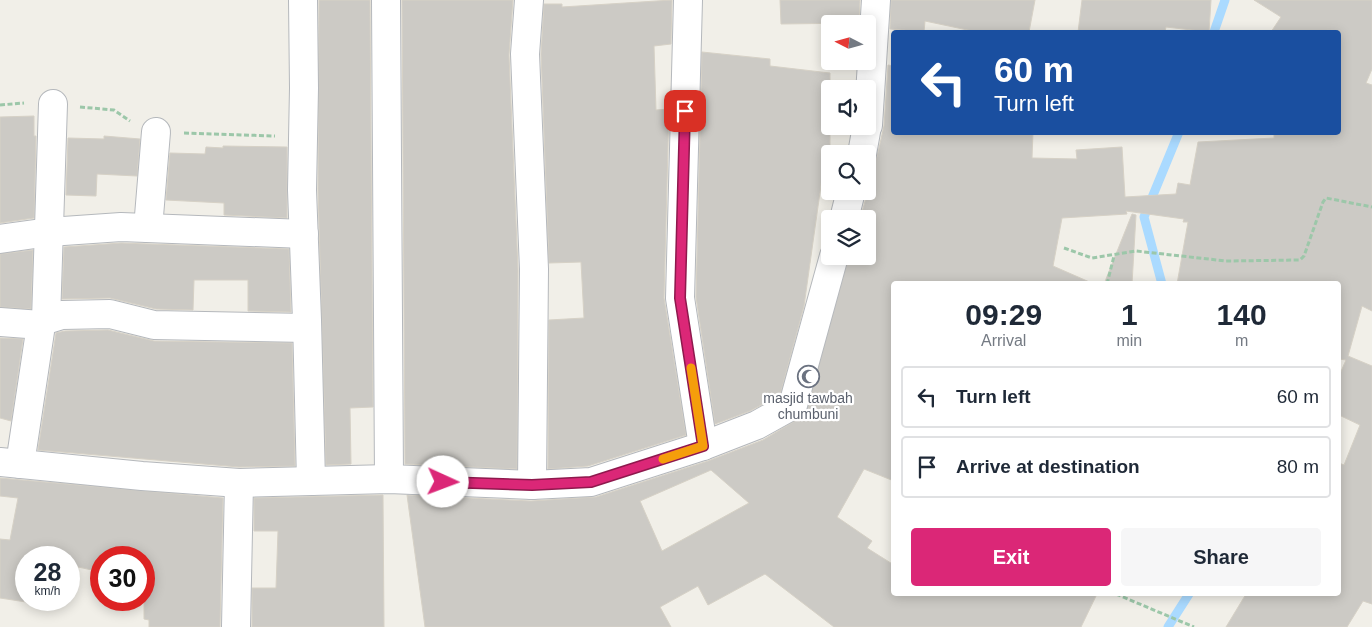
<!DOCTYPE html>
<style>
:root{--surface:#fff;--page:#f6f6f7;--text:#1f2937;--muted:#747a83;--line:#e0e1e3;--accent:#db2777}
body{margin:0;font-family:Arial,sans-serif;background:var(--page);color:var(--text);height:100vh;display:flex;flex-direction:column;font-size:19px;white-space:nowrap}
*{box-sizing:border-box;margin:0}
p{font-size:16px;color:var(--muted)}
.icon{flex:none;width:28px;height:28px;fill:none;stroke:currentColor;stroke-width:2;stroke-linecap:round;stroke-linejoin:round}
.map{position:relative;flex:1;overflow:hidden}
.drawer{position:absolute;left:891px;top:281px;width:450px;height:315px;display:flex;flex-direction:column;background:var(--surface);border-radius:5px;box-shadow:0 2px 12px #0003}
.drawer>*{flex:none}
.hud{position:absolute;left:891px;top:30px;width:450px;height:105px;border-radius:5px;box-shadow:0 2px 12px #0003;background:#1a4fa0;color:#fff;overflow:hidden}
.needle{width:32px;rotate:276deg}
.controls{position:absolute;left:821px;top:15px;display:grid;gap:10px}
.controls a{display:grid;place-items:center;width:55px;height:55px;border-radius:5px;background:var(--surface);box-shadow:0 2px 12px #0003;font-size:25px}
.speed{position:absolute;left:15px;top:546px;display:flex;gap:10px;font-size:25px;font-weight:700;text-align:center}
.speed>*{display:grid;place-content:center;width:65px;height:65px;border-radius:50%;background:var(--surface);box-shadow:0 2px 12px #0003;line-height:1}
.speed small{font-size:12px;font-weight:400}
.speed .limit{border:8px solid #d22;background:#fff;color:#111}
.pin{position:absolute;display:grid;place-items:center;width:42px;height:42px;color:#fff;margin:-21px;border-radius:10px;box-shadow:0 2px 8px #0006}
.me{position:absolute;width:55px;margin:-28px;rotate:92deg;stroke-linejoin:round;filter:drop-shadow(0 0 4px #0008)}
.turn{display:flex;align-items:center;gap:18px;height:105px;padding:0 20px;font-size:22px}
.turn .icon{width:65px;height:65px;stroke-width:2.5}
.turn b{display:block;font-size:35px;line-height:42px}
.eta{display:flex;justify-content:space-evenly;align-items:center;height:85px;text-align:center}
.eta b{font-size:30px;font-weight:700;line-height:35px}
.action{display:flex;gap:10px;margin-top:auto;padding:10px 20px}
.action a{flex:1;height:58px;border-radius:5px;background:var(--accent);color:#fff;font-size:20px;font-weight:700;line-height:58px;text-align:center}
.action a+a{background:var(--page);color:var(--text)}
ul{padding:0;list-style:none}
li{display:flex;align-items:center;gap:15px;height:62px;margin:0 10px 8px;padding:0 10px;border:2px solid var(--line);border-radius:5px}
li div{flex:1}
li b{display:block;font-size:19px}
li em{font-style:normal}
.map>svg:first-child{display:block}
</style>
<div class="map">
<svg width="1372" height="627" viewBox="0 0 1372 627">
<rect width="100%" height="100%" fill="#f1efe8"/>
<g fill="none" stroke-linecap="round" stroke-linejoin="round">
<!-- stream -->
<g stroke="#aadaff" stroke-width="9">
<polyline points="1214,32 1225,0"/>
<polyline points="1162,284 1144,217 1179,132"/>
<polyline points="1168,627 1189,594"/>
</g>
</g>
<!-- building -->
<g fill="#cccac5" stroke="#d6d1c6" fill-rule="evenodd">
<polygon points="319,0 370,0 373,407 350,408 351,464 326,465 318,190"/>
<polygon points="402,0 513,0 509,55 518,269 517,469 405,464"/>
<polygon points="672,0 671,44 654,46 656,110 669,109 664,298 686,435 588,466 548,469 549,320 584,318 581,262 549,263 541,54 544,4 562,4 562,7"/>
<polygon points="780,0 860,0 859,23 781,24"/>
<polygon points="891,0 1035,0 1029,32 977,32 925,21 924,32 890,29"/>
<polygon points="1082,0 1211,0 1209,32 1166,27 1165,32 1078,32"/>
<path d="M1254,0H1372V69L1366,83L1372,85V311L1362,306L1348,356L1372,366V604L1363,601L1347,627H1226L1246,594H1339V463L1344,465L1360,425L1339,415V376L1346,360L1339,359V284H1177L1188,222H1183L1184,219L1126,211L1127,214L1062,218L1053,266L1094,284H894V481L864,469L837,517L872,541L867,548L894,565V594H1097L1081,627H834L765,574L708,605L698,586L660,607L671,627H425L407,495L531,501L596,497L708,461L763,440L805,415L849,256H868V219H860L868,191V183L874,170L868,169L874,164L877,157L884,126L888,65L894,66V132H1033L1032,158L1077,159L1076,150L1122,147L1125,197L1176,194L1178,183L1190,185L1198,142L1274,138V132H1339V32H1271L1281,17ZM711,470L749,503L662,551L640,501Z"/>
<polygon points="702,52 770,59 770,66 830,73 830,164 824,164 804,306 780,395 750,411 715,424 696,297"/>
<polygon points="34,116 34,136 36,136 34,218 0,223 0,117"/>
<polygon points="104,136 140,139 137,176 97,174 96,196 66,195 68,138 104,139"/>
<polygon points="223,146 287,147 287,218 224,215 224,203 166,200 170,153 205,154 206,147 223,148"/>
<polygon points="1132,214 1136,215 1132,284 1104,284"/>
<polygon points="121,243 289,249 291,312 248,311 248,280 194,280 193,310 156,309 110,298 62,299 64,247"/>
<polygon points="33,250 31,309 0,307 0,254"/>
<polygon points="108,330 154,341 292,343 295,466 239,467 38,450 56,333 65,331"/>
<polygon points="0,338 23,339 11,421 0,418"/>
<polygon points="0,478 223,498 220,627 149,627 149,620 144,619 144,558 101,558 101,572 69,565 69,558 26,558 26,602 0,598 0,539 10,540 18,498 0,496"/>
<polygon points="383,495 384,627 252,627 252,588 276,588 278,531 254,531 254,498"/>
</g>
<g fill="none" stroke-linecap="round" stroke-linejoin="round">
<defs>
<g id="minor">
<polyline points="303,0 304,88 302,190 307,320 311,481"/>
<polyline points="386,0 389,479"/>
<polyline points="529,0 525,54 534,269 532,485"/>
<polyline points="688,0 680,298 703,446"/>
<polyline points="868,125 876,0"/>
<polyline points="862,154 867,126"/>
<polyline points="844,219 851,191"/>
<polyline points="148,228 156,132"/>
<polyline points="0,239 49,232 121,227 304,234"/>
<polyline points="46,320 53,104"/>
<polyline points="0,322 41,325"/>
<polyline points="0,462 142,476 239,483 389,479 532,485 591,482 703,446 757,425 793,405 834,256"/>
<polyline points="20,464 41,325 46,320 62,315 110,314 154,325 307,328"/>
<polyline points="236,627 239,483"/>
</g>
</defs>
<!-- minor casing -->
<use href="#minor" stroke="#b5b8bc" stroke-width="30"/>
<!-- path -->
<g stroke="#9cc7a9" stroke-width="3" stroke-dasharray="5 2.5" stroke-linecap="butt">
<polyline points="0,105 24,103"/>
<polyline points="80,107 114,110 130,121"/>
<polyline points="184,133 275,136"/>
<polyline points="1064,248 1092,258 1136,251 1226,261 1300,260 1304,256 1323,202 1326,198 1372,207"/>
<polyline points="1107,284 1114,256"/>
<polyline points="1116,594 1194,627"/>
</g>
<!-- minor -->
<use href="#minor" stroke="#fff" stroke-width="28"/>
</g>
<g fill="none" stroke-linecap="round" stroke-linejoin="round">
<defs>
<polyline id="route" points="443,482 532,485 591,482 703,446 680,298 685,111"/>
</defs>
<!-- route casing -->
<use href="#route" stroke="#8e194d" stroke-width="12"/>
<!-- route -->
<use href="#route" stroke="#db2777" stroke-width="9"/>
<!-- slow -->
<polyline stroke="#f59e0b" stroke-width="9" points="663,459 703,446 691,368"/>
</g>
<!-- icons -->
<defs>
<symbol id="mosque-ring" viewBox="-11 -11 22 22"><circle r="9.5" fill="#fff" stroke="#6b7280" stroke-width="1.5"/><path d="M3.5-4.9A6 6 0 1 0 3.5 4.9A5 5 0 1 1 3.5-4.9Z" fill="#6b7280"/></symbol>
</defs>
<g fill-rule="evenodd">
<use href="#mosque-ring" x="796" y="364" width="25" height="25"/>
</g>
<g text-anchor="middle" stroke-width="4.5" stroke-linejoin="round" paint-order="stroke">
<!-- worship labels -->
<g font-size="14" fill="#5b616d" stroke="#fff">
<text x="808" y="403">masjid tawbah<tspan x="808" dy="16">chumbuni</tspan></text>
</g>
</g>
</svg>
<div class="controls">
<a><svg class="needle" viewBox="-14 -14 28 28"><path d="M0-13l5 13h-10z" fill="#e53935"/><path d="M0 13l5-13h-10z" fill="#747a83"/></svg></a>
<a><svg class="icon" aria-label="sound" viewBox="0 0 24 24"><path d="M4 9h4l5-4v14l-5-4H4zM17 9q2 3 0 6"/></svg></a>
<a><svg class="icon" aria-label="search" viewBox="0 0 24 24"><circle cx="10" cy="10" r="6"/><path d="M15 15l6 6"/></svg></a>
<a><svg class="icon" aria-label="layers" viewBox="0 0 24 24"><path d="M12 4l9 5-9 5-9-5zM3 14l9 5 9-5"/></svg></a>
</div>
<div class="speed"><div>28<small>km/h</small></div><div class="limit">30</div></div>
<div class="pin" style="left:685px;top:111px;background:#d93025"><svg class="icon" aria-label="arrive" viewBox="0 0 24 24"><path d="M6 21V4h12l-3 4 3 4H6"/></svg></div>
<svg class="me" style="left:443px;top:482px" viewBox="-20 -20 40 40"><circle r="19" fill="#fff"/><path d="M0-13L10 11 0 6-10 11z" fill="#db2777"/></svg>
<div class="hud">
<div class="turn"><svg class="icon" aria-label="left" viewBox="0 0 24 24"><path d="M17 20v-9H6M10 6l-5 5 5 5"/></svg><div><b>60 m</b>Turn left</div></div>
</div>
<section class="drawer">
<div class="eta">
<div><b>09:29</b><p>Arrival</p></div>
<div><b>1</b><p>min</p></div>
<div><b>140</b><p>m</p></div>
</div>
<ul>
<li><svg class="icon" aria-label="left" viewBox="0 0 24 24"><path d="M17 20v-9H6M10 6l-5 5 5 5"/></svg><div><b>Turn left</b></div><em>60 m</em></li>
<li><svg class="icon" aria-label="arrive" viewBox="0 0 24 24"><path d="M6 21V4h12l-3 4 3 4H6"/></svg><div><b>Arrive at destination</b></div><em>80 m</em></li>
</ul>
<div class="action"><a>Exit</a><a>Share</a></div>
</section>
</div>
